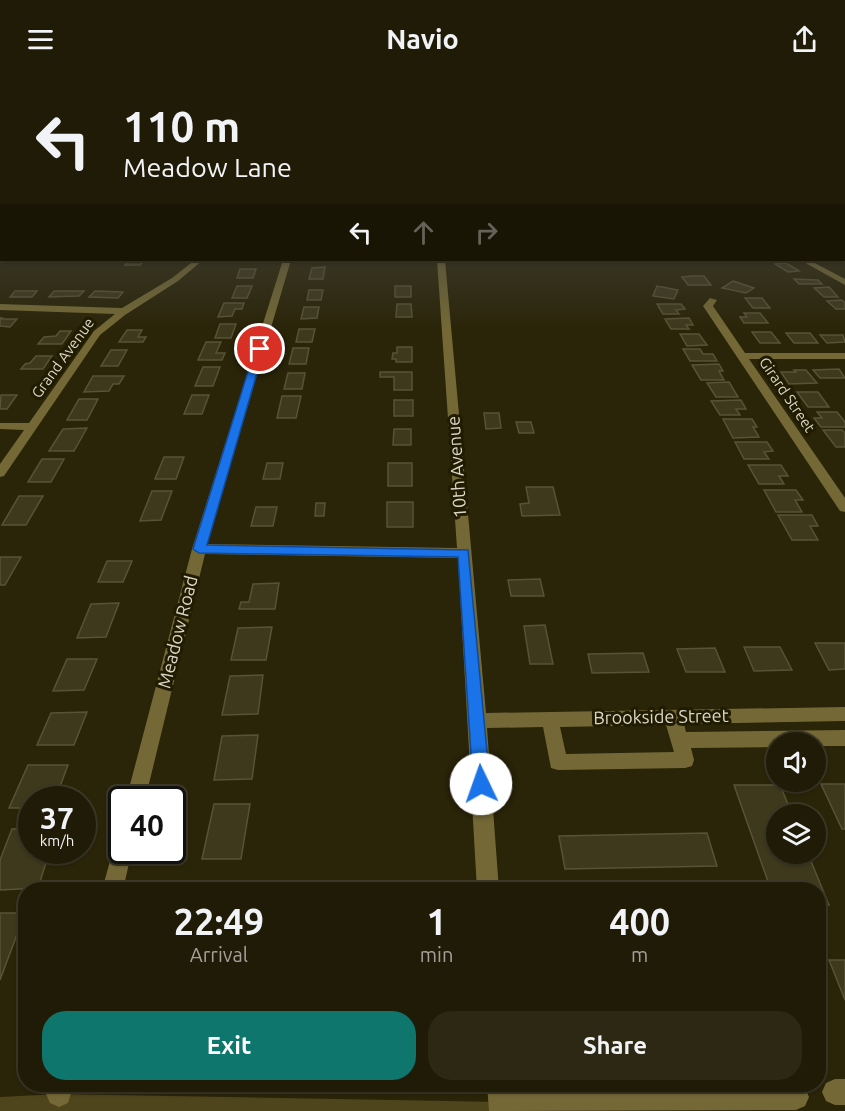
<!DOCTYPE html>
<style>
:root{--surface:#201b06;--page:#2d2814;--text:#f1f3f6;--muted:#a2a19b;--line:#3d3928;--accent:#0f766e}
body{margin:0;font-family:Ubuntu,sans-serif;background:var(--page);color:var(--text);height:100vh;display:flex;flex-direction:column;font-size:22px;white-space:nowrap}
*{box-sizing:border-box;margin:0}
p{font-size:20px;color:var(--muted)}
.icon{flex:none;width:33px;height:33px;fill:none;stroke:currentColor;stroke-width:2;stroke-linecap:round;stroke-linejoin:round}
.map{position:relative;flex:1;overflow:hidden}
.sheet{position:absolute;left:18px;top:804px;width:808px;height:210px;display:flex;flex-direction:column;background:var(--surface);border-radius:24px;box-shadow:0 2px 4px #0004,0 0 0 2px var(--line)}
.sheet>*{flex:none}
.guide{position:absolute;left:0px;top:0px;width:846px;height:183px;box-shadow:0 2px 4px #0004,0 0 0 2px var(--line);background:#201b06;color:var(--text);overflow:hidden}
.controls{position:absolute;left:766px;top:654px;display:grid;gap:12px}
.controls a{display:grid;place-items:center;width:60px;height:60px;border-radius:50%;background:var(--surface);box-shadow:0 2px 4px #0004,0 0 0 2px var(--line);font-size:30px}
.speed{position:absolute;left:18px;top:708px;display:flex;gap:12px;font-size:30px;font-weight:700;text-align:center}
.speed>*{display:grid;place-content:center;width:78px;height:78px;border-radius:50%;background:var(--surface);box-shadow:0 2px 4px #0004,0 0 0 2px var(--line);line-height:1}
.speed small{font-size:15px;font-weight:400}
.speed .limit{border:3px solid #111;border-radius:9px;background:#fff;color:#111}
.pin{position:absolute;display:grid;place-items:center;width:51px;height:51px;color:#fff;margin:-26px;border:3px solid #fff;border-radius:50%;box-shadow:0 2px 6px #0007}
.me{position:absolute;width:66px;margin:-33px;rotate:357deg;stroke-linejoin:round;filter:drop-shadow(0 0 4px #0008)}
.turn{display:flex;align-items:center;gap:21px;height:126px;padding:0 24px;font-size:27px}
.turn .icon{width:78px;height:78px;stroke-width:2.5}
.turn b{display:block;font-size:42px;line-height:51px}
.lanes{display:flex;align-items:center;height:57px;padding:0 24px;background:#0003;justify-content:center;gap:30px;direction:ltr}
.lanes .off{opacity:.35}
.eta{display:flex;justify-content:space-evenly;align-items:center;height:102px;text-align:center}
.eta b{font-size:36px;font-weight:600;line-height:42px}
.action{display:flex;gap:12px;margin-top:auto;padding:12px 24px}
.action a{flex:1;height:69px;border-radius:24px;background:var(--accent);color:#fff;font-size:24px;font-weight:600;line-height:69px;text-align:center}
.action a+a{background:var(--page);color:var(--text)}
header{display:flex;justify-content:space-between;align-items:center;height:78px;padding:0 24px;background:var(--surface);font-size:27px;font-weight:600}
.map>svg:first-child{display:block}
</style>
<header><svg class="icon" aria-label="menu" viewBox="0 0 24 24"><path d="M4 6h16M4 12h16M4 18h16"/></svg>Navio<svg class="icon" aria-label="share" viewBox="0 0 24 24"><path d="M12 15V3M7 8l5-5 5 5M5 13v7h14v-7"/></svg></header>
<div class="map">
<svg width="845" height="1033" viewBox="0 0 845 1033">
<rect width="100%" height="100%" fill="#2a2408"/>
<!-- green -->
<polygon fill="#4e451c" points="59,1016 501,1024 502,1033 0,1033 0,1019"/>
<!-- building -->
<g fill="#3e381d" stroke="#585236" stroke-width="1.5">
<polygon points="129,182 154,182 142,184 140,187 125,187"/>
<polygon points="786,185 799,193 788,194 775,186"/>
<polygon points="325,189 323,201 309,201 312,190"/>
<polygon points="240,191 256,191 253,200 237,200"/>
<polygon points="692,198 704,198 711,207 688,207 682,199"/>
<polygon points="794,201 818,202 822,206 799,206"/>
<polygon points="733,203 754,210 746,215 722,210"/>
<polygon points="237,208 252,208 247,220 232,220"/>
<rect x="395" y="208" width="16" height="11"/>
<polygon points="657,208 678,212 674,221 653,218"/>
<polygon points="829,209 838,219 824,219 814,210"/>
<polygon points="309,212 323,212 321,222 307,222"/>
<polygon points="15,213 37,213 32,219 10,219"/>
<polygon points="54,213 84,213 79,218 49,219"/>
<polygon points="95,213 123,214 118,220 89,219"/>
<polygon points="745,220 762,220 770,230 753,230"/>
<polygon points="842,222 845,225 845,231 836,231 827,223"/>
<polygon points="224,225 244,225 242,231 235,231 232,238 218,239"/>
<polygon points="397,226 411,226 412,239 396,239"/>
<polygon points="657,226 681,226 685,231 676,232 679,236 663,236"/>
<polygon points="304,229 319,229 317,240 301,241"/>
<polygon points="744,235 760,235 768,245 744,245 740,239 747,239"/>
<polygon points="0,240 2,240 1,241 17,241 10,249 0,248"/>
<polygon points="689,240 693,247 686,247 689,251 671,251 665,241"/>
<polygon points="220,246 236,246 231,260 215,260"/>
<polygon points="299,251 315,251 312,264 296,264"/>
<polygon points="127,252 142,252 138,259 146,259 143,264 119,264"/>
<polygon points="60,253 71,253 62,266 38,266 44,259 56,258"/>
<polygon points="752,254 771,254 780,265 760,265"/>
<polygon points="786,255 810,255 818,265 794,265"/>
<polygon points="680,256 699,256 707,267 687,268"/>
<polygon points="820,257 843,257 845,264 827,265"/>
<polygon points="206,264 221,264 216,275 225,275 222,282 198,282"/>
<polygon points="397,269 412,269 412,284 396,284 396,281 392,281 393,275 397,275"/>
<polygon points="293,270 309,270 306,286 289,286"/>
<polygon points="683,271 700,271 703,276 713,276 717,283 690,283"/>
<polygon points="111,272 127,272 118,288 101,288"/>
<polygon points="36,278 52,278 43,291 21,291 25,286 30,285"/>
<polygon points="719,286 723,293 719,293 724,302 701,302 692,287"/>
<polygon points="203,289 220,289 213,308 195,308"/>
<polygon points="839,291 845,300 820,300 813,292"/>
<polygon points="794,292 806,292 817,305 789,306 781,294 796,294"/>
<polygon points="380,294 412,294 412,312 394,312 394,299 380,299"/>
<polygon points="288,295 305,295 302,311 284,311"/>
<polygon points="93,298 124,298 119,306 113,306 109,313 84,314"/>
<polygon points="729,304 738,319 716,319 707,305"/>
<polygon points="797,314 818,314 829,329 808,329"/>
<polygon points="1,317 17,317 7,331 0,331"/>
<polygon points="192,317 209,317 202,336 184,336"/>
<polygon points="282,318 301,318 296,340 277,340"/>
<polygon points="79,321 98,321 87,342 67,342"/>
<rect x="394" y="322" width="19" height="16"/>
<polygon points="741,322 746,331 736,331 740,337 720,337 711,323"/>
<polygon points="817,334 837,334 845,344 845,349 821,349 814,340 822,340"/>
<polygon points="484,335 499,335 501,350 486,351"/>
<polygon points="723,341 752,341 757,349 753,349 759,359 733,360"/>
<polygon points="516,344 531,344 534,355 519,355"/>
<polygon points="87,350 74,373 49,373 63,351"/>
<polygon points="394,351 411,351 411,367 393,367"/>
<polygon points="823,352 842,352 845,355 845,369 836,369"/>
<polygon points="735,364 767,364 773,373 764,374 769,381 744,381"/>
<polygon points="164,379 184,379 176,401 155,401"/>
<polygon points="42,381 64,381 51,404 28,404"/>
<polygon points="267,385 283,385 280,401 263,401"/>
<rect x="388" y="385" width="24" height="23"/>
<polygon points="748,387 781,387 788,398 779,398 784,406 759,406"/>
<polygon points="526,409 553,409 560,437 522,438 520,426 529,425"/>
<polygon points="764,412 796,412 803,422 795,422 802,434 776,434"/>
<polygon points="152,413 172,413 161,442 140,443"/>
<polygon points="19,418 43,418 26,447 2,447"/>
<rect x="387" y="424" width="26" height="25"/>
<polygon points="316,425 325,425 324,438 315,438"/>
<polygon points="256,429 277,429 273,448 251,448"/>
<polygon points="778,437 812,437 818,448 810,448 818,462 792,462"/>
<polygon points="0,479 21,479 5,507 0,507"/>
<polygon points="107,483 132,483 123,504 98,504"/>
<polygon points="540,501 544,518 511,518 508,502"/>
<polygon points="279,505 275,531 239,531 241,524 249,524 253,506"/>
<polygon points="119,525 106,559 77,560 91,526"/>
<polygon points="545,547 553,586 530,586 524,548"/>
<polygon points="272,549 266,582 231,582 238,550"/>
<polygon points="815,565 845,565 845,591 829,592"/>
<polygon points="744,569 780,569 792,592 754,593"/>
<polygon points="715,570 725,594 686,594 677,571"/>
<polygon points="643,575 649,594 592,595 588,576"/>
<polygon points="67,581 97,581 84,612 53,613"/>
<polygon points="263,597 258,636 222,637 230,598"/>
<polygon points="87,634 74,667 37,667 51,635"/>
<polygon points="258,657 252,701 214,702 222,658"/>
<polygon points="28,687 68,687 55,722 32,722 32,730 9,730"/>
<polygon points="821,706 845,706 845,751 842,751"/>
<polygon points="734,707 780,707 792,736 777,736 777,776 808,776 829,827 819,827 819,812 771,812"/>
<polygon points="214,726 250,726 241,781 202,781"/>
<polygon points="32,750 32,772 50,772 38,810 0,812 0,782 12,751"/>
<polygon points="707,755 717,788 565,791 559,758"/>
<polygon points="0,835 25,835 0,902"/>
<polygon points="829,882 845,882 845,922"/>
</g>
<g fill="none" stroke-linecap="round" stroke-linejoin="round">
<!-- minor -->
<g fill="#746936" fill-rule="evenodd">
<rect x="0" y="118" width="2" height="4"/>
<rect x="844" y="142" width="1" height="4"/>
<rect x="844" y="160" width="1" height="4"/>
<rect x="0" y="167" width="2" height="4"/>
<polygon points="195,182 203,182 178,203 125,237 100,257 4,398 0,399 0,386 24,352 0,351 0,345 29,345 94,253 115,236 0,232 0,226 122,230 172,200"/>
<path d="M283,182H291L207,466L457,470L437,182H445L486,635L845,629V643L684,646L686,654L845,652V668H816V664H777V669L691,670L694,682L692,688L685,690L558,692L551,690L543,649L487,650L499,812H477L458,480L205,476L145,722H126L192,471ZM666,647L674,674L566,676L560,649Z"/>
<polygon points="800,182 809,182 845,201 845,207"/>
<polygon points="710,220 717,222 713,228 745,275 845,275 845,281 749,281 845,420 845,434 840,433 703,228"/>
<polygon points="122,762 122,772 132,772 123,812 102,812 115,765"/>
<polygon points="835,1001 845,1001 845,1027 835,1027 826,1023 822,1014 826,1005"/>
<polygon points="49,1006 74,1006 68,1025 59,1029 50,1025 46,1016"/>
<polygon points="487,1006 513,1006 513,1011 797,1006 805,1010 809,1019 805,1028 796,1032 489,1033"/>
</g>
</g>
<!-- sky -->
<linearGradient id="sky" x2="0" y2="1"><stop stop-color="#171404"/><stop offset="0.43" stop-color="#44453d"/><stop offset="1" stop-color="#44453d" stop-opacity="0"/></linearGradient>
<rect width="845" height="254" fill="url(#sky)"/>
<!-- route -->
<polygon fill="#1a73e8" stroke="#114b97" stroke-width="1.5" points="260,268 264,271 207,467 468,472 490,706 487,712 481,714 475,712 473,706 458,479 199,475 193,471 255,271"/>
<g text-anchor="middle" stroke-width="6" stroke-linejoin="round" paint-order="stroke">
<!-- far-street labels -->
<g font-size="15" fill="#dbd7c7" stroke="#201b01">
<text transform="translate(63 280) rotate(-54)" y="5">Grand Avenue</text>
<text transform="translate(787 317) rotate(56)" y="5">Girard Street</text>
</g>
<!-- street labels -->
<g font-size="18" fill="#dbd7c7" stroke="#201b01">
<text transform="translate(457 389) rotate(-94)" y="6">10th Avenue</text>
<text transform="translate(178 554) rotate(-76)" y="6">Meadow Road</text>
<text transform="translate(661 639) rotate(-1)" y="6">Brookside Street</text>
</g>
</g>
</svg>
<div class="controls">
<a><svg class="icon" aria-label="sound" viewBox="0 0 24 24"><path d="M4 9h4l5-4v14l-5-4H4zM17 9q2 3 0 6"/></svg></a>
<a><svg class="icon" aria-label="layers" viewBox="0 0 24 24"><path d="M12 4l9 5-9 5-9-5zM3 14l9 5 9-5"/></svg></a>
</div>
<div class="speed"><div>37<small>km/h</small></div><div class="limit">40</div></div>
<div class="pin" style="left:260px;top:271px;background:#d93025"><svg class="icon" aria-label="arrive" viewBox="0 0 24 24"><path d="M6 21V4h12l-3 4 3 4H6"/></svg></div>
<svg class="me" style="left:481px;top:706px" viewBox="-20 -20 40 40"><circle r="19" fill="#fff"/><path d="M0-13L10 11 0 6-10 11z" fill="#1a73e8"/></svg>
<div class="guide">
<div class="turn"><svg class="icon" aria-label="left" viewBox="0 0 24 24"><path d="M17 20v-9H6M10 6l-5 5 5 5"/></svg><div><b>110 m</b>Meadow Lane</div></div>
<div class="lanes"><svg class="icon" aria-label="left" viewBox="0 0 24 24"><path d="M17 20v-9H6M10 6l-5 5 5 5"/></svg><svg class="icon off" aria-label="ahead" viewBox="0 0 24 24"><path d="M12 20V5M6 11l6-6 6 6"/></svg><svg class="icon off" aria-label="right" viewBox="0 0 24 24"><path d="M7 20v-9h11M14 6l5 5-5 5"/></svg></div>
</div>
<section class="sheet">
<div class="eta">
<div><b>22:49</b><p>Arrival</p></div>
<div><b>1</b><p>min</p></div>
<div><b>400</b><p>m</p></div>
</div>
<div class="action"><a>Exit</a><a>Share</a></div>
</section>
</div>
